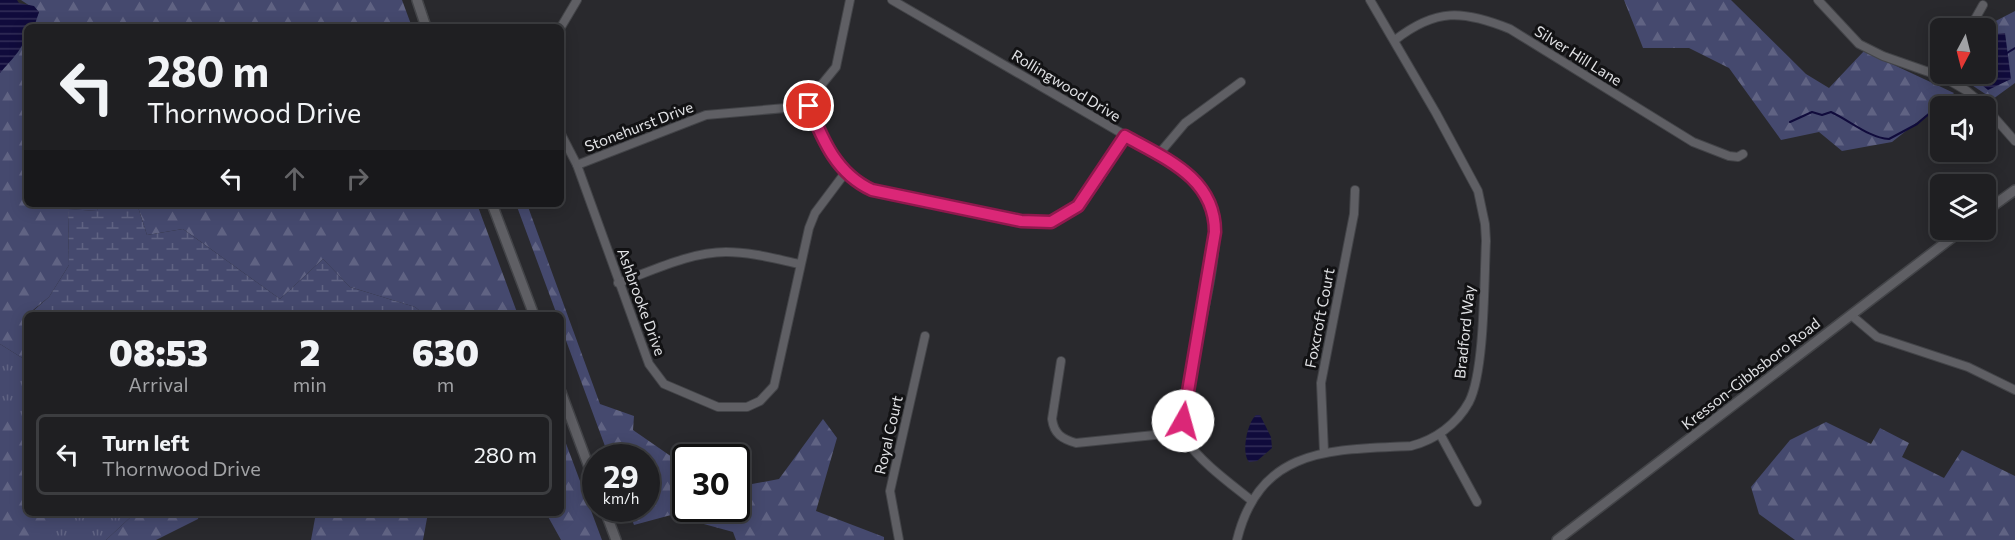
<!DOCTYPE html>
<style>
:root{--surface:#1f1f22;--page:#2c2c2f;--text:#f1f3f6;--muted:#a1a2a5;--line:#3c3d40}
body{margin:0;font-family:Commissioner,sans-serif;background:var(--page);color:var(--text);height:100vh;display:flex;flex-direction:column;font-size:22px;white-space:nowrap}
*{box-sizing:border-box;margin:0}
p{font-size:20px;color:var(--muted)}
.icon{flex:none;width:33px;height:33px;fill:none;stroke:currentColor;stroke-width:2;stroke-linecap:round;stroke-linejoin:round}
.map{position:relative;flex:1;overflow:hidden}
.details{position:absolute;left:24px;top:312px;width:540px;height:204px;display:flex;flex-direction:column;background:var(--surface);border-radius:9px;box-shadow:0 3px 15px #0003,0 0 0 2px var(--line)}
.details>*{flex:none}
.hud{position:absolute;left:24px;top:24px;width:540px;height:183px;border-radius:9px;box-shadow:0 3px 15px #0003,0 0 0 2px var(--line);background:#1f1f22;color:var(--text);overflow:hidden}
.needle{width:39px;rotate:187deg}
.tools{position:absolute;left:1930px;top:18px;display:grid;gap:12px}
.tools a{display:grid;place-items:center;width:66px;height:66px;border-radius:9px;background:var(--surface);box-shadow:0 3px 15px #0003,0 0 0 2px var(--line);font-size:30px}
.speed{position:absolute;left:582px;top:444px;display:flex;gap:12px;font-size:30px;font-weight:700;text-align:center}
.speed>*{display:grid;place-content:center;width:78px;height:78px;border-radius:50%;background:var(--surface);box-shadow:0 3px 15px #0003,0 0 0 2px var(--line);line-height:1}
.speed small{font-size:15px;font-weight:400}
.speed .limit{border:3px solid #111;border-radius:9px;background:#fff;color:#111}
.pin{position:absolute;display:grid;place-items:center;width:51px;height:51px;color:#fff;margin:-26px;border:3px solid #fff;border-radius:50%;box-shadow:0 2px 6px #0007}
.me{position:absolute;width:66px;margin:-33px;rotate:7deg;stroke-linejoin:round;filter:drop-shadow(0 0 4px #0008)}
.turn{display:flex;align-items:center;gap:21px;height:126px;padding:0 24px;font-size:27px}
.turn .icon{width:78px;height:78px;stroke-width:2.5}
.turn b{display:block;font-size:42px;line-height:51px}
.lanes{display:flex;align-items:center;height:57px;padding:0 24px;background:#0003;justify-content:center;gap:30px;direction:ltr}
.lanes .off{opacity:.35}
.eta{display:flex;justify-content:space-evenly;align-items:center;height:102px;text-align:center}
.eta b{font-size:36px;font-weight:800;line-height:42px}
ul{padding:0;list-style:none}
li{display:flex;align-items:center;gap:18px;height:81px;margin:0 12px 9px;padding:0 12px;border:3px solid var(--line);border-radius:9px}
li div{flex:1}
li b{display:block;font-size:22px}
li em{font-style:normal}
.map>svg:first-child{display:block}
</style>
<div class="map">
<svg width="2015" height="540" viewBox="0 0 2015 540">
<defs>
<pattern id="grass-tufts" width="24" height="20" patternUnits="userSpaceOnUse" patternTransform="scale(1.5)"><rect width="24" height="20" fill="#45496e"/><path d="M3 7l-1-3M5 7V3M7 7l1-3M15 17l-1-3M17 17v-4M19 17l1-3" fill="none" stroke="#606383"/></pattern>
<pattern id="forest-firs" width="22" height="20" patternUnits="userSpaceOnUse" patternTransform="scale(1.5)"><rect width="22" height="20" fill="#45496e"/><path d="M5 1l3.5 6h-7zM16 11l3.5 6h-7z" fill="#606383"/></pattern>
<pattern id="wetland-marsh" width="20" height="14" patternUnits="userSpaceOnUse" patternTransform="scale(1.5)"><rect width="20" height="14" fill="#45496e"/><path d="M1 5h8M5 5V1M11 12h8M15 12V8" fill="none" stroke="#606383"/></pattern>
<pattern id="water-rules" width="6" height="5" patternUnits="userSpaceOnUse" patternTransform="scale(1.5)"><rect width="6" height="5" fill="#100b3c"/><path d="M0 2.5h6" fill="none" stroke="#322e58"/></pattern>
</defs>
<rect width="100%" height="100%" fill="#29292d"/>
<!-- grass -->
<polygon fill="url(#grass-tufts)" points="0,344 27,361 27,513 135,513 106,540 0,540"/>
<!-- forest -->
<g fill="url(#forest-firs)">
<polygon points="21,0 402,0 412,27 32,27 39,12"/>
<polygon points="1624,0 1731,0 1806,74 1829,88 1864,51 1954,93 1892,142 1842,151 1819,132 1781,140 1729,68 1689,48 1643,48"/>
<polygon points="2015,11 2015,83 1993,99 1955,74 1986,74 1986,28 1982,28"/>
<polygon points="27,37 27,204 98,204 97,211 68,209 69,265 49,297 33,310 34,315 27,315 27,361 0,344 0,72"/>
<polygon points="137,204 477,204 518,315 425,315 415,307 350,287 323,259 280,299 183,229 147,235"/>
<polygon points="516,204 527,204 600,404 634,416 633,430 685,466 686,508 736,508 737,480 752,484 779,479 823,419 837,438 816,511 884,537 884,540 736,540 733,532 671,515 634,525 628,509 646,508 646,458 609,457 561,327 561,315 557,315"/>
<polygon points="0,417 27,424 27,513 60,513 50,540 0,540"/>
<polygon points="1826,422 1871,444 1880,428 1909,443 1902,457 1944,478 1962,450 2015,476 2015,540 1795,540 1759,514 1751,487 1790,440"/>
<polygon points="561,430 602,540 561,540 546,513 561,513"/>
<polygon points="135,513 199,513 198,519 156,540 106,540"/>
<polygon points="316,513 428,513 423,540 311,540"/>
</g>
<!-- wetland -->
<polygon fill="url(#wetland-marsh)" points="98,204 137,204 147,235 183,229 280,299 323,259 350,287 415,307 425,315 34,315 33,311 49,297 69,265 68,209 97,211"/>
<!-- water -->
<g fill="url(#water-rules)">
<path d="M0,0H17L19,3L34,6L39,12L34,27H27C27,46 12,59 0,73Z"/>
<polygon points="2005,33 2011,79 1988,90 1977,81 1977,74 1986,74 1986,45 1995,34"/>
<path d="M1256,415H1260L1271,437L1272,448L1257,461L1249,462C1241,453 1247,423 1256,415Z"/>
</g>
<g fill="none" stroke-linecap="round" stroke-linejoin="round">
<!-- stream -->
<g stroke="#100b3c" stroke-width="2">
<polyline points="2007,53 2015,48"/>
<path d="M1790,122L1812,112L1822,115L1831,112C1849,120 1869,138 1889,139L1917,124L1951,95"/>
</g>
<defs>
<g id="minor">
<path d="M892,0L1178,166C1196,180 1209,194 1214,216C1222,249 1195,347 1188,384C1184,402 1178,425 1188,442C1198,460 1235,487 1252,501"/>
<polyline points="1818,0 1859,44 1883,56 1943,77 1967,91 1985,106"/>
<polyline points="561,27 577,0"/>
<polyline points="1970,28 1983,5"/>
<path d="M1395,40C1436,8 1463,10 1510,29L1693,142L1729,156L1738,157L1743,154"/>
<path d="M809,106C823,140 838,175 872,190L1040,223C1084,219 1104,169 1125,136"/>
<polyline points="809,106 814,94 836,67 850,0"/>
<polyline points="1986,108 2015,141"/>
<polyline points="561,134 577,165 649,364 664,384 718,407 747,407 760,401 774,386 809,228 815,213 845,173"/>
<polyline points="1158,155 1185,123 1241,82"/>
<polyline points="577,165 706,115 809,106"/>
<path d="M618,283C652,271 690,252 726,252C751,252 776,259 800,264"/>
<polyline points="1851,315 1877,337 1968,367 2015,390"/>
<path d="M1061,361L1052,419C1054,434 1062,439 1076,443L1184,432"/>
<polyline points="1440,434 1477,502"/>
<polyline points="1324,452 1321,383 1354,214 1355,190"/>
<polyline points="899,540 890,491 925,336"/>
<path d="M1237,540C1260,446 1332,450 1411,446C1435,440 1457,424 1469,402C1485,371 1484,279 1486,241L1485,224L1478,191L1436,113L1370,0"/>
</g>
<g id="tertiary">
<polyline points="417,0 426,27"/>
<polyline points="492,204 534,315"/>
<polyline points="1986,211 2015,190"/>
<polyline points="561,392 596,486"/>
<polyline points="604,508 616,540"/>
<polyline points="1557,540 1962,230"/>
</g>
</defs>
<!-- minor casing -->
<use href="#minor" stroke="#434448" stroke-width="10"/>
<!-- tertiary casing -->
<use href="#tertiary" stroke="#434448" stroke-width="12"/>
<!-- minor -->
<use href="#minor" stroke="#5f5f64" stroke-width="8"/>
<!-- tertiary -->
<use href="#tertiary" stroke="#5f5f64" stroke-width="9"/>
</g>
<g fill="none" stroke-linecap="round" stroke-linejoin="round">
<defs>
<path id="route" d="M809,106C823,141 837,174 872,190L1021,221L1051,222L1078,206L1125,136C1166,159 1215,178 1215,232L1183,421"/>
</defs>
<!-- route casing -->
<use href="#route" stroke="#8e194d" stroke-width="15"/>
<!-- route -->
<use href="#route" stroke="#db2777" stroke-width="10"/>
</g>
<g text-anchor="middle" stroke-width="6" stroke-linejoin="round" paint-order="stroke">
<!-- street labels -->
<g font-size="15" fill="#e1e2e5" stroke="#121214">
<text transform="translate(1578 56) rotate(32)" y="5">Silver Hill Lane</text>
<text transform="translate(1066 86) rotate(31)" y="5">Rollingwood Drive</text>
<text transform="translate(639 127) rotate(-21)" y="5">Stonehurst Drive</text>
<text transform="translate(641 302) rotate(70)" y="5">Ashbrooke Drive</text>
<text transform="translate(1320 318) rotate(-79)" y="5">Foxcroft Court</text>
<text transform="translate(1465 332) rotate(-84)" y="5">Bradford Way</text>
<text transform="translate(1751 374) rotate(-38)" y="5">Kresson-Gibbsboro Road</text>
<text transform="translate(889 435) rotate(-77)" y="5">Royal Court</text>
</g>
</g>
</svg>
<div class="tools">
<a><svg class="needle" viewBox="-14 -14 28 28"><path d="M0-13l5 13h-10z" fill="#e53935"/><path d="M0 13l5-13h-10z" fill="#a1a2a5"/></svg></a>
<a><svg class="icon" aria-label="sound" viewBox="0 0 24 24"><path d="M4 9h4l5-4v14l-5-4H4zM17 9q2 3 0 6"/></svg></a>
<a><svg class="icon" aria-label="layers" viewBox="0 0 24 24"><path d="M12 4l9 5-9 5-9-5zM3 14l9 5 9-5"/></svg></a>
</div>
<div class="speed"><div>29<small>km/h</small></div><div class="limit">30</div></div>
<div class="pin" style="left:809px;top:106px;background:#d93025"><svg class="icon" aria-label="arrive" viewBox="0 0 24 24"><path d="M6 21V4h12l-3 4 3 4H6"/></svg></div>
<svg class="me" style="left:1183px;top:421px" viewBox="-20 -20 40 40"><circle r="19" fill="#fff"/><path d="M0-13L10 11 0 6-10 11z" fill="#db2777"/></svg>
<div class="hud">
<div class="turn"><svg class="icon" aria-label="left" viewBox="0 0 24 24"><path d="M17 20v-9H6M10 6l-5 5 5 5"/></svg><div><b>280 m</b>Thornwood Drive</div></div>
<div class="lanes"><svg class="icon" aria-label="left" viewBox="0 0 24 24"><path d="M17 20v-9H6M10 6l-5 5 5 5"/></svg><svg class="icon off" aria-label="ahead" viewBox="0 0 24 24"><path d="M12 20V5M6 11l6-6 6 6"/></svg><svg class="icon off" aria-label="right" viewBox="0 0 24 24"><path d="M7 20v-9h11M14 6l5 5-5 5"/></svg></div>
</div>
<section class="details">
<div class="eta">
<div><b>08:53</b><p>Arrival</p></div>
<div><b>2</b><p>min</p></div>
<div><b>630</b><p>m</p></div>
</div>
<ul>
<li><svg class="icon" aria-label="left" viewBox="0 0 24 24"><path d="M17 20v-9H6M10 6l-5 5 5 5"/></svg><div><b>Turn left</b><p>Thornwood Drive</p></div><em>280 m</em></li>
</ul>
</section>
</div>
